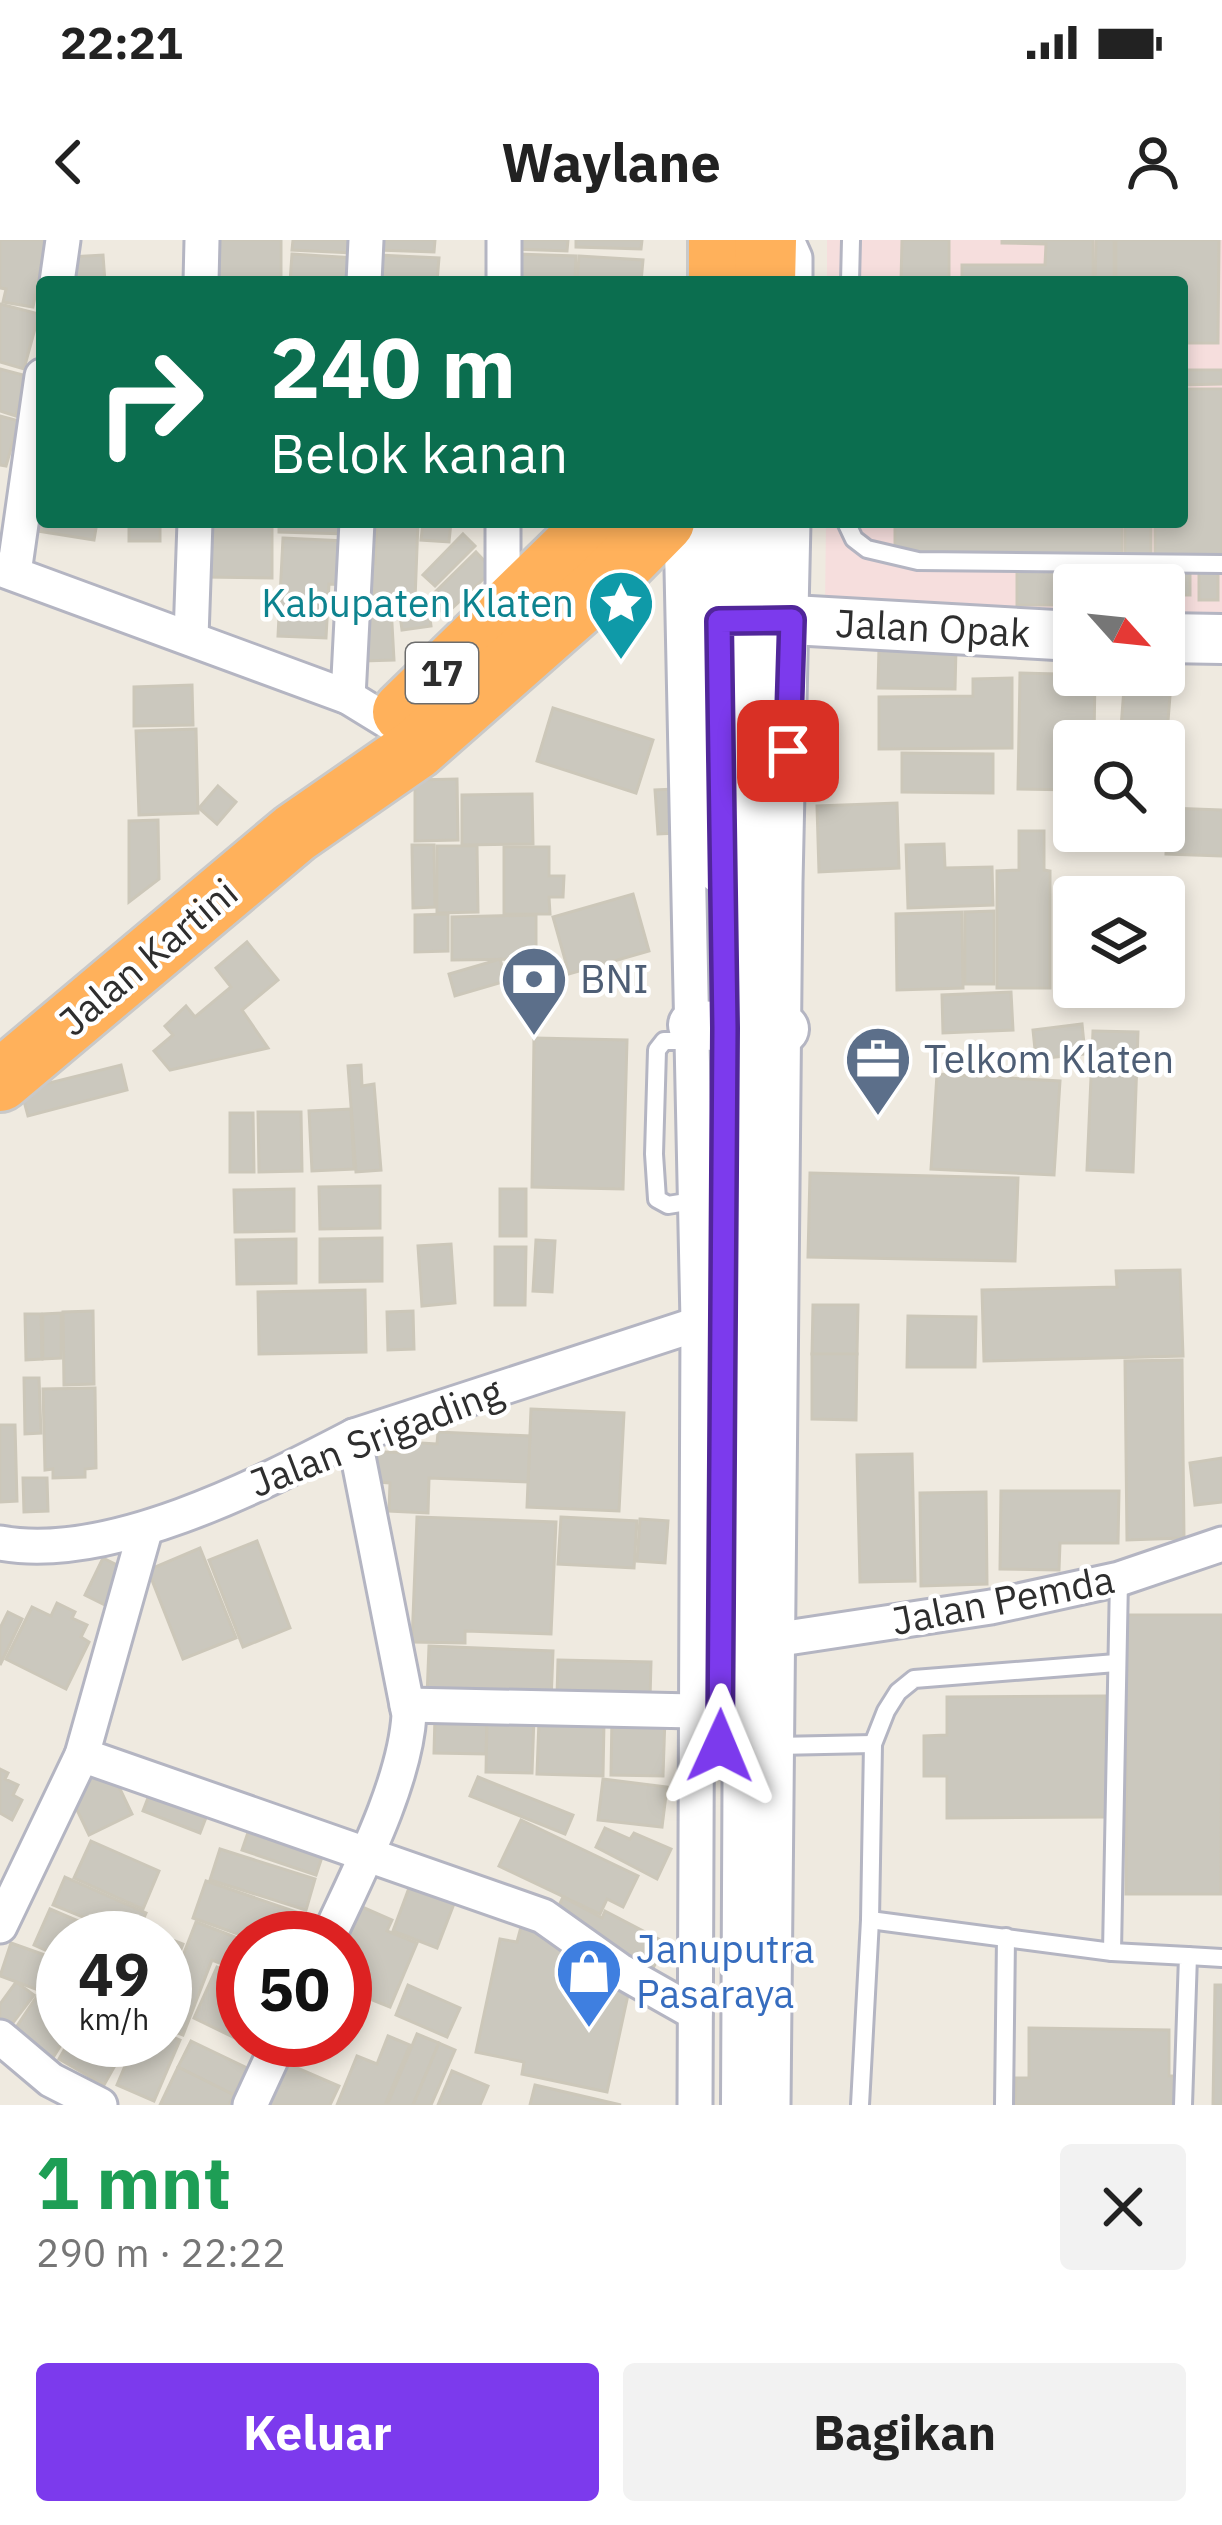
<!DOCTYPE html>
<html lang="id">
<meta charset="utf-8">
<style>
:root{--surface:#fff;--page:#f2f2f2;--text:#222;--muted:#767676;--accent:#7c3aed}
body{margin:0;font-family:"IBM Plex Sans",sans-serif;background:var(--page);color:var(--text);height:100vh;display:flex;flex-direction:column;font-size:45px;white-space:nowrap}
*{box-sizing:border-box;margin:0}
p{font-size:39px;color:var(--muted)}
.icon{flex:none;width:66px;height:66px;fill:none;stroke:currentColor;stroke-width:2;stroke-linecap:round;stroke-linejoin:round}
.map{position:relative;height:1865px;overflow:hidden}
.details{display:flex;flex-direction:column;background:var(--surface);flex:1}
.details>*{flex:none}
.banner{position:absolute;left:36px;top:36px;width:1152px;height:252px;border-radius:12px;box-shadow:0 6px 18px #0003;background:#0b6e4f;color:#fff;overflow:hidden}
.needle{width:78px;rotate:117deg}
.buttons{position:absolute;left:1053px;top:324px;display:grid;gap:24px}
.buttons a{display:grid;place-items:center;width:132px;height:132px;border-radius:12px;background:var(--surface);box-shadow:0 6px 18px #0003;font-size:60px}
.speed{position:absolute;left:36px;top:1671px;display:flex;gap:24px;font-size:60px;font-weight:700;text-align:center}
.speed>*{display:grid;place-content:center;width:156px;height:156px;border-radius:50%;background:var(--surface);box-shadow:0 6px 18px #0003;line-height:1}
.speed small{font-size:30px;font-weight:400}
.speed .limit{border:18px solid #d22;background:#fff;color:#111}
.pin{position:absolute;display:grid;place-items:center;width:102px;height:102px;color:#fff;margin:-51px;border-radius:24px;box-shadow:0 6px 18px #0006}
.me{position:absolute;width:132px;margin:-66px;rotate:1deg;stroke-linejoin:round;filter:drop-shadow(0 0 9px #0008)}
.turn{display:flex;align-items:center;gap:42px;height:252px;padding:0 36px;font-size:54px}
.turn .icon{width:156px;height:156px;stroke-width:2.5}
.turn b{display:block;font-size:84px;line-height:102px}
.round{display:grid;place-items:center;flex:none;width:126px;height:126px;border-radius:12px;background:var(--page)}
.headline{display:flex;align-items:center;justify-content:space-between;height:204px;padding:0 36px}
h1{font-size:72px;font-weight:700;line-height:90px;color:#1e9e55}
.primary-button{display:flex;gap:24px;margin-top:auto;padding:24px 36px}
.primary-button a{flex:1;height:138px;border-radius:12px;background:var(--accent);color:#fff;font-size:48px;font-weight:700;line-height:138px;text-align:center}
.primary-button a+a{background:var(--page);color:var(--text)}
.status{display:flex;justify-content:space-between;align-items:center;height:84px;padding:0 60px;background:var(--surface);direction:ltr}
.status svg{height:33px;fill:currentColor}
header{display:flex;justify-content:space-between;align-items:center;height:156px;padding:0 36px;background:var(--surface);font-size:54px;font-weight:700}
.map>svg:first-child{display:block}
</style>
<div class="status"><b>22:21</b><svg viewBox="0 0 49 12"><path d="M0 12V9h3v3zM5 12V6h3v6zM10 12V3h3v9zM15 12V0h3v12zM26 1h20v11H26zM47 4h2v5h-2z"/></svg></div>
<header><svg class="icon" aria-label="back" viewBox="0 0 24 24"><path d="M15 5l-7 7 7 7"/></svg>Waylane<svg class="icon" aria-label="person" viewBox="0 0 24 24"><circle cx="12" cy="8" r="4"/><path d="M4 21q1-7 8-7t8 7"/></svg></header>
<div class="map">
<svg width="1222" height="1865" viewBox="0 0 1222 1865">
<rect width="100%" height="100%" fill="#efeae0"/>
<!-- medical -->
<polygon fill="#f6dedd" points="827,0 1222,0 1222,373 1164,372 1164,345 1074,345 1074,371 825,367 826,282 1182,282 1182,42 827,42"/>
<!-- building -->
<g fill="#cbc8be" stroke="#ccc7b9" stroke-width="3">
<polygon points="0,0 46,0 33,67 3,62 6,49 0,48"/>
<polygon points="210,0 281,0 281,39 212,41"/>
<polygon points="293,0 352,0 352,13 292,10"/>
<polygon points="378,0 435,0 434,12 378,10"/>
<polygon points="514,0 568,0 567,11 514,9"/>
<polygon points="576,0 642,0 641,9 576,7"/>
<polygon points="902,0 949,0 949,42 901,42"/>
<polygon points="1002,0 1093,0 1093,42 962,42 962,25 1045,25 1046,4 1002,3"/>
<polygon points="1096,0 1114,0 1114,42 1095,42"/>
<polygon points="1116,0 1219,0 1218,103 1182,103 1182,42 1116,42"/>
<polygon points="292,14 355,18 353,42 290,42"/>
<polygon points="516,14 576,16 575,42 515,42"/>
<polygon points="103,15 105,42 71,42 70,17"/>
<polygon points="378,15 439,18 437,42 377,42"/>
<polygon points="579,16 643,20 641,42 577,42"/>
<polygon points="0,64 39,74 24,129 0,122"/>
<polygon points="0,129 27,136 16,176 0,171"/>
<polygon points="1182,130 1222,130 1222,144 1182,145"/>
<polygon points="1188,149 1222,149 1222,315 1155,315 1155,282 1182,282 1182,278 1187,278"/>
<polygon points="0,176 19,181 6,226 0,225"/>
<polygon points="42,220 42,282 97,282 94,300 25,289"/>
<polygon points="115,282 177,282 177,285 160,284 160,301 129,301 129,284"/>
<polygon points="206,282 272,282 272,338 205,337"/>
<polygon points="279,282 347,282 346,294 279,292"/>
<polygon points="377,282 418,282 415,360 374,359 374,351 362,351 363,324 375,324"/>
<polygon points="423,282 451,282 449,302 421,300"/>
<polygon points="895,282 1122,282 1122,316 895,313"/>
<rect x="1125" y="282" width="26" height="36"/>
<polygon points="463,294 475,306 435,346 423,335"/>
<polygon points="283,298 345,301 343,345 329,344 326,398 278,396"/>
<polygon points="476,312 493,330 445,375 429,358"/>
<polygon points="1017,327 1065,327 1064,365 1017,365"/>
<polygon points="1097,327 1097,345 1074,345 1074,363 1069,363 1069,328"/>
<polygon points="1157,328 1190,328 1190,355 1164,355 1164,345 1157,345"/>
<rect x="1199" y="333" width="19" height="27"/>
<polygon points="428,363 431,386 402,390 399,367"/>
<polygon points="391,366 394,420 363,421 361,368"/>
<polygon points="879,407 956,408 955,449 878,448"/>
<polygon points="1164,430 1172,430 1165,520 1164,501 1120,501 1125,435 1164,435"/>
<polygon points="1020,433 1095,435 1094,501 1074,501 1074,550 1018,549"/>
<polygon points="1012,438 1012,508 879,509 879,457 973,456 973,439"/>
<polygon points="192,445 193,485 134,486 134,447"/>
<polygon points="553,468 653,500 636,553 537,521"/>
<polygon points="196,489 198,573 139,575 136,491"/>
<polygon points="902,513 993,514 993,553 902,552"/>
<polygon points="457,539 458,600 415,601 415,540"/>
<polygon points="218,546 236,562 217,584 199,568"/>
<polygon points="674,549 677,593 658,594 655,550"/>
<polygon points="532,554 533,604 462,605 462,555"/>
<polygon points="897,563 899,628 819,632 817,566"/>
<polygon points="1168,568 1222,570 1222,616 1166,614"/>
<polygon points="158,580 159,639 129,662 129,581"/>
<polygon points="1019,591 1044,591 1044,630 1050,631 1050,748 997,748 997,631 1019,630"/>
<polygon points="944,604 945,628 992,627 993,665 908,668 906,605"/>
<polygon points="412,605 434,605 435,667 413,668"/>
<polygon points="437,606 477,606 478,672 437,673"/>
<polygon points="504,607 549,607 549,636 564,636 563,657 549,657 550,674 504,674"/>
<polygon points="633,654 649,711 569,734 553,677"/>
<polygon points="994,671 994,744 965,744 965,672"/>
<polygon points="962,672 963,748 897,750 896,674"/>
<polygon points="448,674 448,711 415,712 415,675"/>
<polygon points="536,675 536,719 452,720 452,677"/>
<polygon points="247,702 278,740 242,770 268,808 170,830 154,811 173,795 165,786 186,766 195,777 231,747 216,728"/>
<polygon points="500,719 506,741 455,756 449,734"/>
<polygon points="1011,752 1013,790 943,793 942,755"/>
<polygon points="1082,784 1085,814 1036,819 1033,790"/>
<polygon points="1093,791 1138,792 1133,932 1087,930"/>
<polygon points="534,798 627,800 623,949 532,947"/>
<polygon points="121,825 127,850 28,876 21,850"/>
<polygon points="361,825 362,846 374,844 381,930 356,932 348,826"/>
<polygon points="937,834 1060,841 1054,935 931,929"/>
<polygon points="351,869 354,929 312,931 309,871"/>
<polygon points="258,872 301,872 302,931 259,932"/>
<polygon points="230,873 253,873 254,932 230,932"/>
<polygon points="810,933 1018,938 1015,1021 808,1017"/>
<polygon points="380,946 380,988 320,989 319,947"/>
<polygon points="294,949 294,991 235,992 234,950"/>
<rect x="500" y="949" width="26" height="47"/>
<polygon points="382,998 382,1041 320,1042 320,999"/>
<polygon points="296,999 296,1043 237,1044 236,1000"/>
<polygon points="536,1000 555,1001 552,1052 533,1051"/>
<polygon points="451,1004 455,1063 422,1066 418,1006"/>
<polygon points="495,1007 526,1007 525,1065 495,1065"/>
<polygon points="1180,1030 1183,1116 984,1121 982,1050 1117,1047 1116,1031"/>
<polygon points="365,1050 366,1112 259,1114 258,1052"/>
<polygon points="813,1065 858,1065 857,1114 812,1114"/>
<polygon points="93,1071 94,1144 64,1145 63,1072"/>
<polygon points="413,1071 414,1109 388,1110 387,1072"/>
<polygon points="61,1073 61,1118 43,1119 43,1074"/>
<polygon points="25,1074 41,1074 42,1119 26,1120"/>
<polygon points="908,1076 976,1077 975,1127 907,1127"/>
<polygon points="812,1114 857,1114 856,1180 812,1179"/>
<polygon points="1182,1120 1184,1298 1127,1300 1125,1121"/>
<polygon points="24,1138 39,1138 41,1193 25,1194"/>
<polygon points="95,1148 96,1228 85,1229 85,1237 53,1238 53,1229 45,1230 43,1149"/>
<polygon points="531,1169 624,1173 619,1271 527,1267"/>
<polygon points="0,1185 15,1185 17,1261 0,1262"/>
<polygon points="438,1192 530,1196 528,1242 429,1238 428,1273 389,1271 390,1243 366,1241 367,1211 405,1213 406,1202 437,1204"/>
<polygon points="912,1214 915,1341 860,1342 857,1215"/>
<polygon points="1222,1218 1222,1262 1195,1265 1190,1223"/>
<polygon points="23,1238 47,1238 48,1271 24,1272"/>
<polygon points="1001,1251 1119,1251 1118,1303 1060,1303 1059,1330 1000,1329"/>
<polygon points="986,1252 987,1344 921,1346 920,1253"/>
<polygon points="417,1277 556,1282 551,1394 465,1391 465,1403 412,1402"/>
<polygon points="561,1277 637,1281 634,1328 558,1324"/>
<polygon points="640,1279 668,1281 665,1323 637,1321"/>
<polygon points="257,1301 290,1388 243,1407 209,1320"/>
<polygon points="200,1308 236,1398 183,1419 148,1330"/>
<polygon points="103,1318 127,1330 109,1367 85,1355"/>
<polygon points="57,1363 75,1372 72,1378 87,1385 81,1397 89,1402 66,1449 6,1419 32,1367 51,1376"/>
<polygon points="8,1372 22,1379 0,1425 0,1388"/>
<polygon points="1127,1375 1222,1375 1221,1654 1126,1654"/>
<polygon points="429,1406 553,1411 551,1462 427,1457"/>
<polygon points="558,1420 651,1422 650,1459 557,1457"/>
<polygon points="1105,1456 1105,1497 1110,1496 1105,1577 947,1578 947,1536 924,1536 924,1496 947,1495 947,1457"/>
<polygon points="435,1476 487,1477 486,1514 434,1513"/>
<polygon points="612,1476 665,1477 663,1536 611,1535"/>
<polygon points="487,1477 534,1477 532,1533 486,1532"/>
<polygon points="539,1480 604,1482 603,1536 537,1534"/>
<polygon points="109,1526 132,1574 89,1595 66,1547"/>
<polygon points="0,1529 8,1533 5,1539 18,1545 13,1555 22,1560 12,1580 0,1573"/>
<polygon points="478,1537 573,1575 565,1594 470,1556"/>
<polygon points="603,1539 667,1547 662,1587 598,1580"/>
<polygon points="153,1545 210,1567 200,1593 143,1571"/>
<polygon points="521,1580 638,1636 623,1667 607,1659 600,1674 499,1626"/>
<polygon points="252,1581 326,1605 316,1635 242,1610"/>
<polygon points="605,1588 630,1599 634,1593 671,1609 657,1639 596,1607"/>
<polygon points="91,1601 159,1631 143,1669 74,1638"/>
<polygon points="220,1609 315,1639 306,1670 210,1640"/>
<polygon points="65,1637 146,1673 135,1698 53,1665"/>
<polygon points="412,1640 457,1656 437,1708 393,1691"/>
<polygon points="206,1641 302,1674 293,1698 249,1698 193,1678"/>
<polygon points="563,1657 602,1678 605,1671 666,1703 649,1736 554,1676"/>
<polygon points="362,1667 392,1680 387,1691 417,1703 390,1767 345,1749 345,1674 357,1679"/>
<polygon points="50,1669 118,1698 63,1698 63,1718 34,1705"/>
<polygon points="196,1682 243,1700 243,1732 212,1720 183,1795 165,1788 165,1762"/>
<polygon points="521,1687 570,1697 567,1713 579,1715 576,1729 631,1741 607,1852 522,1834 524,1822 476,1812 500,1699 517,1702"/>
<polygon points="157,1694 183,1704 165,1750 165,1698 155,1698"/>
<polygon points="11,1703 56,1719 44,1752 0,1736"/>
<polygon points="217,1727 243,1739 243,1786 237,1799 194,1778"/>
<polygon points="16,1742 34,1755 6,1792 0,1788 0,1764"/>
<polygon points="408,1745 460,1768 447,1797 396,1775"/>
<polygon points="1215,1745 1222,1745 1222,1865 1213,1865"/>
<polygon points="55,1748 63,1754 64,1800 51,1821 11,1795 39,1753 48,1759"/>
<polygon points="345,1749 369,1759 352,1799 345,1796"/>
<polygon points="1029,1788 1169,1790 1169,1836 1177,1836 1177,1865 1015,1865 1016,1838 1029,1838"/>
<polygon points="165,1794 180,1800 154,1861 117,1845 136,1800 165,1800"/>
<polygon points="417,1794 439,1803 413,1865 387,1865"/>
<polygon points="388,1796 410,1805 385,1865 337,1865 357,1816 377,1824"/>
<polygon points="70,1800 83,1800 118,1820 104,1845 59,1819"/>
<polygon points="83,1800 126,1800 129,1802 118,1820"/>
<polygon points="191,1801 247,1828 234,1855 178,1827"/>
<polygon points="439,1803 455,1810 431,1865 413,1865"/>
<polygon points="274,1818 339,1846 330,1865 253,1865"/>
<polygon points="178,1827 234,1855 229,1865 160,1865"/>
<polygon points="452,1831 488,1846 480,1865 438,1865"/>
<polygon points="535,1845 621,1865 530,1865"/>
</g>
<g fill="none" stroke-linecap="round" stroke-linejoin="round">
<defs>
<g id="lane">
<polyline points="850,42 851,0"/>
<polyline points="846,282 854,299 867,309 918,321 1222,324"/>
<polyline points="693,801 664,801 657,810 654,914 657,959 668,965 693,961"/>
<polyline points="776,1506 873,1504"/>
<polyline points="870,1680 1112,1712 1188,1716 1183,1865"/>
<polyline points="1112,1712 1119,1339"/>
<polyline points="1188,1716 1222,1718"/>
<polyline points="860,1865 870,1680 873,1504 886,1471 898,1452 914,1439 1116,1423"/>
<polyline points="1004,1865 1006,1697"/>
</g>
<g id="street">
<polyline points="787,0 795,18 795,42"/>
<polyline points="57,42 63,0"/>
<polyline points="201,42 202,0"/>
<polyline points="364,42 366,0"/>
<polyline points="504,42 504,0"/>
<polyline points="503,282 503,372"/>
<polyline points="681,282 698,1082 695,1865"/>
<polyline points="0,329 348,457 392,484"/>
<polyline points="14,333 42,136"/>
<polyline points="191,397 195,282"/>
<polyline points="348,457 357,282"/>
<path d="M0,1303C108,1323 258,1246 354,1196L719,1077"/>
<polyline points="721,1408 991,1367 1119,1339 1222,1304"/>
<polyline points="407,1465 694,1471"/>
<polyline points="82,1515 543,1676 619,1730 695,1773"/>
<polyline points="0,1686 82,1515 145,1291"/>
<path d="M328,1698C357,1635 405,1544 409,1475L354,1196"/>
<polyline points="0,1797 51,1840 100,1865"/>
<polyline points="250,1865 280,1800"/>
<polyline points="773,1865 785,642 793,282"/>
</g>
<g id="secondary">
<polyline points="720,282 722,630"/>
<polyline points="731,381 792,380 1074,396"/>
<polyline points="1164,398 1222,399"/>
<polyline points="693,785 784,789"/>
<polyline points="746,1865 751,788 760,282"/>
</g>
<g id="highway">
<polyline points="719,42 719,0"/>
<polyline points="765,42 766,0"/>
<polyline points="403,472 598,282"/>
<polyline points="0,841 295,593 416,509 601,346 664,282"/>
</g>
</defs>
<!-- lane casing -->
<use href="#lane" stroke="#b4b5c2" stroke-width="22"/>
<!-- street casing -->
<use href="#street" stroke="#b4b5c2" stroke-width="39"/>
<!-- secondary casing -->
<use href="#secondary" stroke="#b4b5c2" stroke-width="54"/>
<!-- highway casing -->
<use href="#highway" stroke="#c9c9c9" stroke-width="66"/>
<!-- lane -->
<use href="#lane" stroke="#fff" stroke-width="16"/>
<!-- street -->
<use href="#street" stroke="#fff" stroke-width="33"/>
<!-- secondary -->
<use href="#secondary" stroke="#fff" stroke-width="48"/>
<!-- highway -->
<use href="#highway" stroke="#ffb15b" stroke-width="60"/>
</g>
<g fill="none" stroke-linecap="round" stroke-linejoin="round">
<defs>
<polyline id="route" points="720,1506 725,788 719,381 792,380 788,511"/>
</defs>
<!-- route casing -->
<use href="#route" stroke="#51269a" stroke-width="30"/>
<!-- route -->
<use href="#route" stroke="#7c3aed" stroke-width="21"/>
</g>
<!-- icons -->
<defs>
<symbol id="sight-pin" viewBox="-11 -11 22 30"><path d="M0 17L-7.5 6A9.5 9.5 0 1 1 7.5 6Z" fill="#0f9aa8" stroke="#fff"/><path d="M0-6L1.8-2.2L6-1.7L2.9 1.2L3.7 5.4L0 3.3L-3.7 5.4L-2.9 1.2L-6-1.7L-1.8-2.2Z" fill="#fff"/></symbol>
<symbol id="bank-pin" viewBox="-11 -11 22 30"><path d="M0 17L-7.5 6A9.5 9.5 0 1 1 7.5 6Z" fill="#5c6f8a" stroke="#fff"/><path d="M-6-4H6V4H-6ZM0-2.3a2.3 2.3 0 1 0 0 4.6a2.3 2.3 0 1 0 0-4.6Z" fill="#fff"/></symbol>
<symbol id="office-pin" viewBox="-11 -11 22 30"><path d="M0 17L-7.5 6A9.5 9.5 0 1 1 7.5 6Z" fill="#5c6f8a" stroke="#fff"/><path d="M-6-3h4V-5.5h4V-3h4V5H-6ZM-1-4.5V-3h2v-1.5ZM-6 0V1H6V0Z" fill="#fff"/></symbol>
<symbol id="shop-pin" viewBox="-11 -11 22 30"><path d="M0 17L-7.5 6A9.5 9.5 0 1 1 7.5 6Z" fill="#3f7fe0" stroke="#fff"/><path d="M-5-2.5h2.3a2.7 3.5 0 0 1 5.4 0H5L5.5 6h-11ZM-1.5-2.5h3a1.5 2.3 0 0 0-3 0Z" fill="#fff"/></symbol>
</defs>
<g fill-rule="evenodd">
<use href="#sight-pin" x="583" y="325" width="76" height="104"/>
<use href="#bank-pin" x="496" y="701" width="76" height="104"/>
<use href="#office-pin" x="840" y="781" width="76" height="104"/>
<use href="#shop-pin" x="551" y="1693" width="76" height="104"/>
</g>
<g text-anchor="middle" stroke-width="9" stroke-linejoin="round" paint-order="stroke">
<!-- shield labels -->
<rect fill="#fff" stroke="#6d6d6d" stroke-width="3" x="406" y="403" width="72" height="60" rx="9"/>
<g font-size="36" font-weight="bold" fill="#2e2e2e">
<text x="442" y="446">17</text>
</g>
<!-- culture labels -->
<g font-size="39" fill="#0d838f" stroke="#fff" text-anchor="end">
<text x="574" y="377">Kabupaten Klaten</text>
</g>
<!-- street labels -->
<g font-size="39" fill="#2e2e2e" stroke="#fff">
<text transform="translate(933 388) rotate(3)" y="14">Jalan Opak</text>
<text transform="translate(148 717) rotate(-40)" y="14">Jalan Kartini</text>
<text transform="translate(376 1197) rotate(-21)" y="14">Jalan Srigading</text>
<text transform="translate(1003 1360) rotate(-11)" y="14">Jalan Pemda</text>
</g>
<!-- service labels -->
<g font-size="39" fill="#4e5e75" stroke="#fff" text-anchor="start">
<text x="580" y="753">BNI</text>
<text x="924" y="833">Telkom Klaten</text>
</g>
<!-- shop labels -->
<g font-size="39" fill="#366cbe" stroke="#fff" text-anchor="start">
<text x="636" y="1723">Januputra<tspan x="636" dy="45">Pasaraya</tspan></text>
</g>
</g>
</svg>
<div class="buttons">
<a><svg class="needle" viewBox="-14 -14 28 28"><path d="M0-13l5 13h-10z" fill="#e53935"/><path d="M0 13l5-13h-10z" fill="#767676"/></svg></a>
<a><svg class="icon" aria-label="search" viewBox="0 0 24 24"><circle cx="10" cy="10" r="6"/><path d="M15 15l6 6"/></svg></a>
<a><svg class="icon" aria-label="layers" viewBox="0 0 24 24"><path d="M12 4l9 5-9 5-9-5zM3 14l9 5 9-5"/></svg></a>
</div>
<div class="speed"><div>49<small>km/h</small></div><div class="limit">50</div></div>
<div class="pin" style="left:788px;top:511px;background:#d93025"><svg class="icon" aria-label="arrive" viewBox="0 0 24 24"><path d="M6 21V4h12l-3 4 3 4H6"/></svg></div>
<svg class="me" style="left:720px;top:1506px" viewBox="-20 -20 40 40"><path d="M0-17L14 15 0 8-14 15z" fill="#7c3aed" stroke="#fff" stroke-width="4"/></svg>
<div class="banner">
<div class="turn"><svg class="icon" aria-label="right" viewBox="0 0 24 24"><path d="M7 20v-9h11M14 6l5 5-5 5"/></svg><div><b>240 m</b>Belok kanan</div></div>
</div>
</div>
<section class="details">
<div class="headline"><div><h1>1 mnt</h1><p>290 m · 22:22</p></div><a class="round"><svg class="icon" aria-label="close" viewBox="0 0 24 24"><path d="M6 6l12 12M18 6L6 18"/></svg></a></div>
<div class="primary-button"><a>Keluar</a><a>Bagikan</a></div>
</section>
